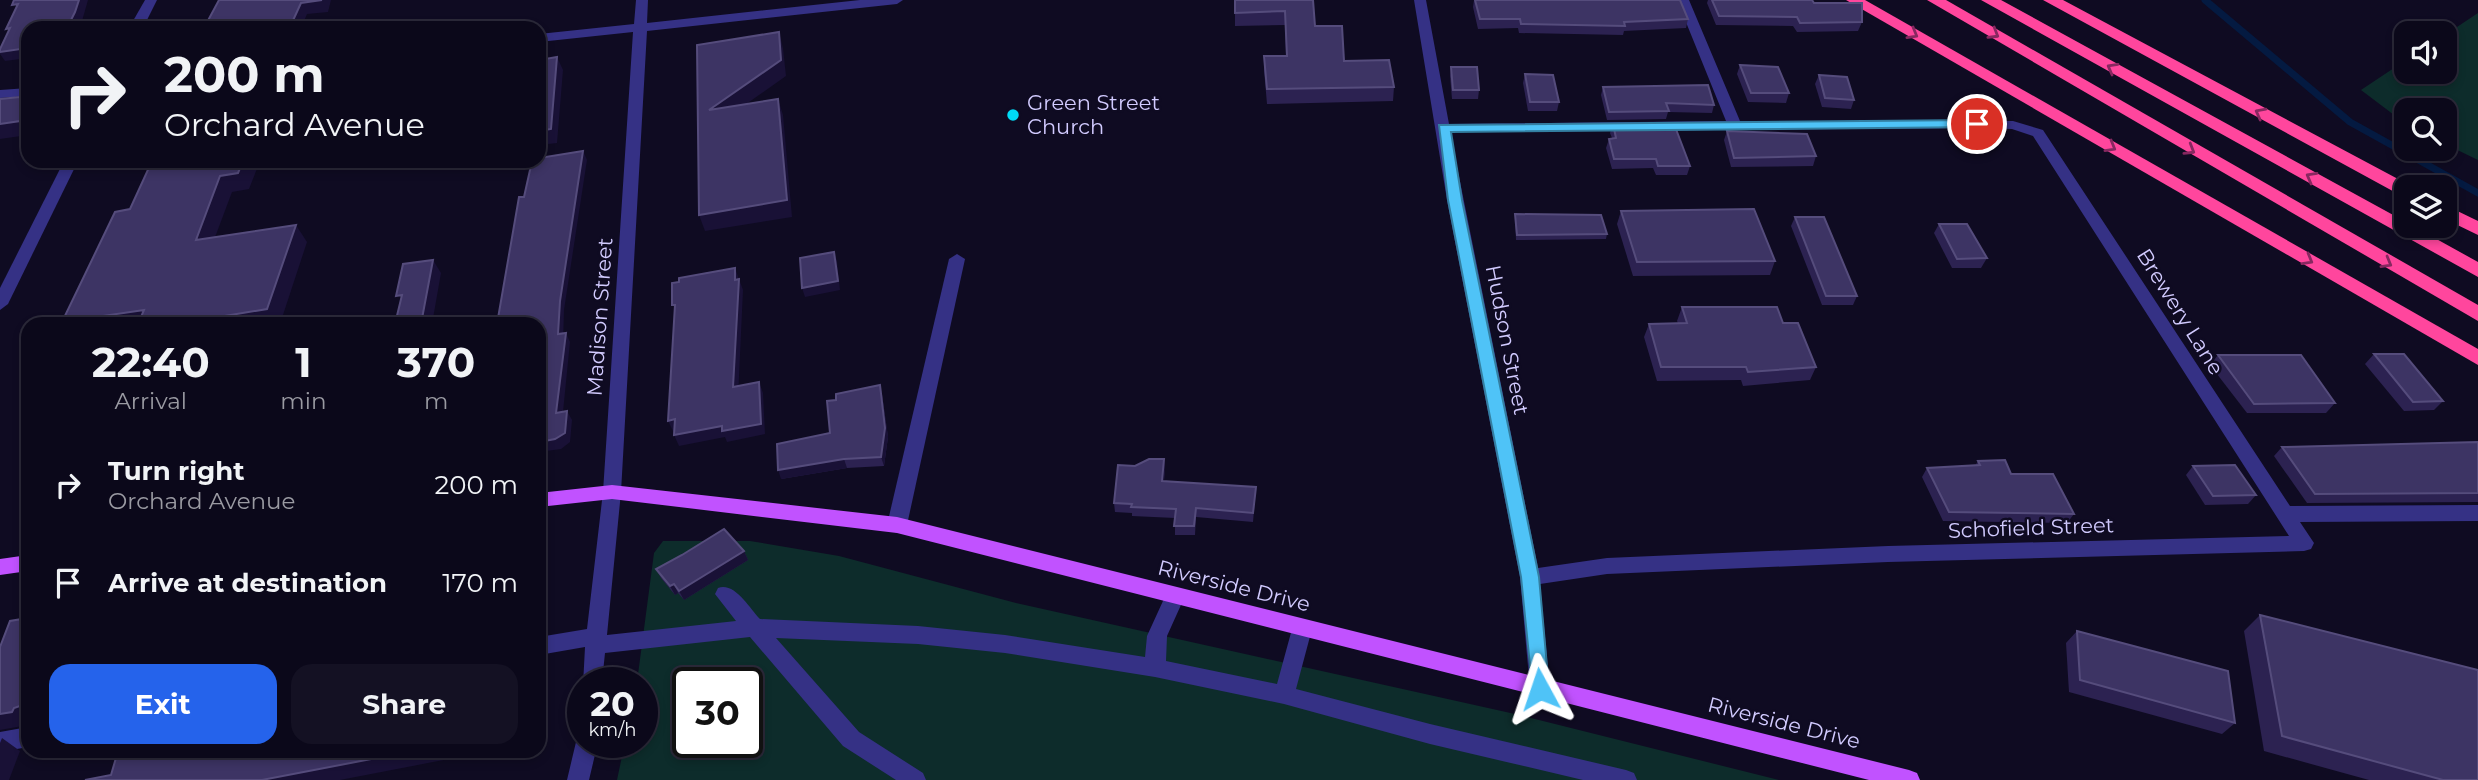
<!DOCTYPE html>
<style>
:root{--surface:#0b081a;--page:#141123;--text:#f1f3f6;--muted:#9a9aa2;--line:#2b2939;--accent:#2563eb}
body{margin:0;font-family:Montserrat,sans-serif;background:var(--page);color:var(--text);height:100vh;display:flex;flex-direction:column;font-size:26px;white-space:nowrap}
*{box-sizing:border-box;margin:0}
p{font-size:23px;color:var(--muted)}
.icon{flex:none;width:38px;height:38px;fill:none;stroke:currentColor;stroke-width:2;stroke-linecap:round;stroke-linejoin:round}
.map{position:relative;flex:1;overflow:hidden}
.drawer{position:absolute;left:21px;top:317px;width:525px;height:441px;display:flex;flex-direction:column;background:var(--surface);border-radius:21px;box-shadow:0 4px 10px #0003,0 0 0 2px var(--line)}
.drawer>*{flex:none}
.banner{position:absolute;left:21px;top:21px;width:525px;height:147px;border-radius:21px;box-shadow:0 4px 10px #0003,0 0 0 2px var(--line);background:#0b081a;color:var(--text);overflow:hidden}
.buttons{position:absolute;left:2394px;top:21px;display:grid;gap:14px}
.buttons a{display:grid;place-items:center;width:63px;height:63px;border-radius:14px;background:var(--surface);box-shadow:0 4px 10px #0003,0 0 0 2px var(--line);font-size:35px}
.speed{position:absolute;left:567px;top:667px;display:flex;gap:14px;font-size:35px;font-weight:700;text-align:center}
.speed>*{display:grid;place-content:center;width:91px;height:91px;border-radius:50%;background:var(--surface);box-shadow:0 4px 10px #0003,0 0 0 2px var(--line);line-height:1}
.speed small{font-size:18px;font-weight:400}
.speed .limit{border:4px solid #111;border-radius:10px;background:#fff;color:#111}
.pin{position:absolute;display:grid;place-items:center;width:60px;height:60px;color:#fff;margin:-30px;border:4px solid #fff;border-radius:50%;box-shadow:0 2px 7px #0007}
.me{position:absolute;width:77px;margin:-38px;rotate:355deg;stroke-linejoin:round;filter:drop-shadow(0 0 5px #0008)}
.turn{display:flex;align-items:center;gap:24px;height:147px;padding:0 28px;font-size:32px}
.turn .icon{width:91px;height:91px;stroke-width:2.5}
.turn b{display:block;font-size:49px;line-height:60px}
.eta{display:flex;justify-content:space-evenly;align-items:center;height:119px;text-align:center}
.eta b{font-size:42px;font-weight:700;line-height:49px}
.action{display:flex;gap:14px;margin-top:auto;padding:14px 28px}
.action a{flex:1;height:80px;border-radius:21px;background:var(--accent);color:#fff;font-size:28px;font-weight:700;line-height:80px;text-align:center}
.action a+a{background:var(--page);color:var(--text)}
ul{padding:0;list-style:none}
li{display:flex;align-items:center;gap:21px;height:98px;padding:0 28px}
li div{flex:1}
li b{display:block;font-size:26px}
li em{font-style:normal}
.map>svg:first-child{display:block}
</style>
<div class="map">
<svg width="2478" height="780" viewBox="0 0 2478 780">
<rect width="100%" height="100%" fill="#0f0b22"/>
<!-- green -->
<g fill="#0d2c2b" fill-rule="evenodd">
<polygon points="2478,13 2478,160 2445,144 2445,110 2406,110 2406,124 2361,90 2406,60 2406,72 2445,72 2445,35"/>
<path d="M663,541H750L839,556L1016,603L1515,714L1779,780H617L625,742H642V682H637L654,553ZM688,682H747V742H688Z"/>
</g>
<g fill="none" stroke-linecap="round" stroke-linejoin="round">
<!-- stream -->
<polyline stroke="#041a41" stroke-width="7" points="2205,0 2350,122 2478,193"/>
<!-- minor -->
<g fill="#353185" fill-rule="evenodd">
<polygon points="145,0 157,0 143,28 129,28"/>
<path d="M636,0H648L647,23L860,0H903L897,4L647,31L621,492L607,635L736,621L715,594L718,588C735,582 749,608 760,619L918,626L1005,635L1145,657L1147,636L1168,590L1175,588L1182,590L1185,596L1167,636L1166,661L1277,684L1292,629L1295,623L1302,620L1309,623L1312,629L1296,689L1430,724L1626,770L1634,773L1637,780H1583L1430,744L1284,704L1155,677L1005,653L918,644L776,638L859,732L923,773L926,780H896L843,746L750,637L605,653L602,682L583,685L585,647L539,655V637L587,629L603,492L633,32L539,42V34L634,24Z"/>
<path d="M1414,0H1426L1449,124L1726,121L1677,0H1689L1740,121H2013L2043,130L2290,506L2478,505V521L2300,522L2314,543L2311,549L2304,551L1888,562L1607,574L1540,584L1550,689L1547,696L1540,698L1533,696L1530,689L1520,577L1447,200ZM1977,128L2012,129L2033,136L2289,536L1888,546L1607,558L1538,568L1450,132Z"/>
<polygon points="28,88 28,96 0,98 0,90"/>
<polygon points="64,161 78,161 8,304 0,310 0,288"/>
<polygon points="957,254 965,259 907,525 904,530 897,533 890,530 887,525 949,259"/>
<polygon points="28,727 28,747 0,752 0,732"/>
<polygon points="583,734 583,742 598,742 589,780 567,780 576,742"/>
</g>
<!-- major -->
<g fill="#c152ff" fill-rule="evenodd">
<polygon points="612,485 897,517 1909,770 1917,773 1920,780 1869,780 897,533 612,499 539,507 539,493"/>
<polygon points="28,555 28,571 0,575 0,559"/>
</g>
<!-- highway -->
<g fill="#ff469d" fill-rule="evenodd">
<polygon points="1846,0 1865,0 2478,349 2478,365"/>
<polygon points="1927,0 1946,0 2478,305 2478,321"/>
<polygon points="1981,0 2001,0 2406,222 2406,226 2413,226 2478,262 2478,277"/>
<polygon points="2043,0 2063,0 2413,187 2406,187 2406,197 2400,195"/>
<polygon points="2445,205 2478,221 2478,235 2445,219"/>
</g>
</g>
<!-- wall -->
<g fill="#2c2251">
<polygon points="1235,0 1313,0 1315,26 1344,61 1394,87 1393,101 1267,104 1264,70 1264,56 1286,56 1285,25 1235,26"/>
<polygon points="1474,0 1680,0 1688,19 1686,28 1624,31 1623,35 1519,33 1518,28 1478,29 1473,7"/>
<polygon points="1708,0 1812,0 1814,3 1862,22 1858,31 1797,32 1793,26 1716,25 1707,3"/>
<polygon points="1740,65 1789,93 1786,103 1748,102 1737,74"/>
<polygon points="1451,67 1479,90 1478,99 1452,99 1450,76"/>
<polygon points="1525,74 1559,102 1557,111 1528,111 1523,83"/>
<polygon points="1819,75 1854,100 1851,109 1822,107 1815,84"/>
<polygon points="1603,87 1714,105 1712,113 1668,112 1666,119 1607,120 1601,95"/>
<polygon points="1613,124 1690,166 1687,175 1656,175 1653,168 1612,169 1606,148 1609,139 1612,138 1610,133"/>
<polygon points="1727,131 1816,156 1813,166 1731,167 1724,140"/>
<polygon points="1621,211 1775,261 1770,275 1633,276 1617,224"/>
<polygon points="1515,214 1607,234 1606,239 1516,240 1515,218"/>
<polygon points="1795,217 1857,296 1853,305 1822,305 1791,226"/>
<polygon points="1939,224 1987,258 1981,268 1952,268 1934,233"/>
<polygon points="1682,307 1783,323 1816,367 1810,380 1743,386 1741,380 1657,381 1644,337 1649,324 1678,323 1677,321"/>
<polygon points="2374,354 2443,401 2434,410 2404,411 2365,364"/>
<polygon points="2218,355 2335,403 2326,413 2247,413 2210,365"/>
<polygon points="882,394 888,437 884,466 847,468 781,479 830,433"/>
<polygon points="2478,442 2478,502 2307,503 2274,456 2282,447"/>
<polygon points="1164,459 1165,469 1164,481 1256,487 1253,522 1196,517 1195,535 1175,535 1175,518 1132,516 1132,513 1115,512 1114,503 1135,466"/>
<polygon points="1978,461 2011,474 2074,514 2067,523 1943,521 1922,477 1927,468 1975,466"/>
<polygon points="2193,466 2256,495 2248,504 2205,505 2186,475"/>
<polygon points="744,551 748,560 684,600 678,593 675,595 661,578 656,569"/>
<polygon points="2260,615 2478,780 2369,780 2264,751 2244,631"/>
<polygon points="2077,631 2235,723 2222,734 2069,692 2066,643"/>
</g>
<!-- shaded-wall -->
<g fill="#191136">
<polygon points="79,0 88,0 82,21 78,28 67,28"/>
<polygon points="322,0 331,0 328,12 307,14 301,28 279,28 301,3"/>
<polygon points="779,32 783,48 786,76 715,126 709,110"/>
<polygon points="28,48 28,58 5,61 0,54 0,52"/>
<polygon points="557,57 563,70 557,143 539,145 539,131"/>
<polygon points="778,99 783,115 792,217 705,231 699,215"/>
<polygon points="28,118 28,135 0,139 0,124"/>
<polygon points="583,151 587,160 564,310 563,344 558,334 560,301"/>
<polygon points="243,161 260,161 249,189 232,192 208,256 196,240 220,176"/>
<polygon points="296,225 307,242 280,324 210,324 213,318"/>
<polygon points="834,252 837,261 840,290 805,297 802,288"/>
<polygon points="433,260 441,273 432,324 421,324"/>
<polygon points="735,268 743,290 738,398 733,387"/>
<polygon points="144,310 156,324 64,324 62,322"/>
<polygon points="566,333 570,342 562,422 556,413"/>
<polygon points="759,382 763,393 765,434 727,442 725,437 679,446 674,435 722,426"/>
<polygon points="880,385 882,394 888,437 884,466 881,457"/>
<polygon points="567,411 572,420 570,442 561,449 539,452 539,442"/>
<polygon points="675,419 680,430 673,431 668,421"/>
<polygon points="844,459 847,468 781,479 778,470"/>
<polygon points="1164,459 1165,469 1163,490 1162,481"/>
<polygon points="744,551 748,560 684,600 679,591"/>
<polygon points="674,584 678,593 675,595 670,586"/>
<polygon points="28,685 28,725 0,730 0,714 14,708"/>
<polygon points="2,738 20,751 9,780 0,780 0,743"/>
<polygon points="413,751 490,751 340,780 262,780"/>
</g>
<!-- building -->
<g fill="#3d3464" stroke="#554c7c" stroke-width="2">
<polygon points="14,0 79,0 75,12 67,28 28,28 28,48 0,52 0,49 10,28 6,29 18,4 12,5"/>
<polygon points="219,0 322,0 301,3 290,27 279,28 204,28"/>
<polygon points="1235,0 1313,0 1315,26 1342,26 1344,61 1389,60 1394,87 1267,89 1264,56 1287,56 1285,11 1235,13"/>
<polygon points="1475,0 1680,0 1688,19 1624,22 1625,26 1521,24 1520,19 1480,19"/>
<polygon points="1712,0 1812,0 1814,3 1862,3 1862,22 1800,23 1797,17 1719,16"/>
<polygon points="779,32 781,60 709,110 778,99 787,200 699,215 697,45"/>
<polygon points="557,57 551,129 539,131 539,60"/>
<polygon points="1740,65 1778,67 1789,93 1751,93"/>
<polygon points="1451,67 1477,67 1479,90 1453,90"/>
<polygon points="1525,74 1553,75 1559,102 1530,102"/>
<polygon points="1819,75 1847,77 1854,100 1825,98"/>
<polygon points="1708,85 1714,105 1666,103 1669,111 1609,112 1603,87"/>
<polygon points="20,97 28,98 28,118 27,120 0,124 0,99"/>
<polygon points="1613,124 1674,124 1690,166 1658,166 1656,159 1614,159 1609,139 1616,138"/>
<polygon points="1727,131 1807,134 1816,156 1734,158"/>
<polygon points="583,151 560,301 558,334 566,333 556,413 567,411 565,433 555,439 539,442 539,324 497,324 519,197 524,197 532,161 539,161 539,158"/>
<polygon points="152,161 243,161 238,173 220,176 196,240 296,225 267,309 213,318 210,324 138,324 144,310 62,322 115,212 130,209"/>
<polygon points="1754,209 1775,261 1637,262 1621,211"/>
<polygon points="1515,214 1601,215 1607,234 1517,235"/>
<polygon points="1795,217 1824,217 1857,296 1826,296"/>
<polygon points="1939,224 1967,224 1987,258 1957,259"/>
<polygon points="834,252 838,281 802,288 800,258"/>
<polygon points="433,260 421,324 395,324 402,295 396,296 403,264"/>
<polygon points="735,268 735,280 739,279 733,387 759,382 761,424 722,431 722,426 674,435 675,419 668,421 675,305 672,305 672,283 679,282 679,278"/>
<polygon points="1682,307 1777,307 1783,323 1798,323 1816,367 1748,372 1746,367 1661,367 1649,324 1687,323"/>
<polygon points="466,321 465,324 449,324"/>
<polygon points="2374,354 2404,354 2443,401 2413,402"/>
<polygon points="2218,355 2301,355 2335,403 2254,404"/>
<polygon points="880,385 885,428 881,457 844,459 778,470 777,444 830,433 827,401 836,400 836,394"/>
<polygon points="2478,442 2478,493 2315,494 2282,447"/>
<polygon points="1149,459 1164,459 1162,481 1256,487 1253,513 1196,508 1194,526 1174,526 1176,509 1131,507 1132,504 1114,503 1118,465 1135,466"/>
<polygon points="2005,460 2011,474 2053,474 2074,514 1949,512 1927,468 1980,465 1978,461"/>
<polygon points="2235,465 2256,495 2213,496 2193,466"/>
<polygon points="724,529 744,551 679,591 674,584 670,586 656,569 682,555"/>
<polygon points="2260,615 2478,670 2478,780 2443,780 2282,736"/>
<polygon points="28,618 28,685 20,706 14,708 12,712 0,714 0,647 10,621"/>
<polygon points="2077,631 2228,671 2235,723 2080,680"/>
<polygon points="118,751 413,751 262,780 85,780 111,775"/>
</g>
<!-- one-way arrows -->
<defs><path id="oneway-chevron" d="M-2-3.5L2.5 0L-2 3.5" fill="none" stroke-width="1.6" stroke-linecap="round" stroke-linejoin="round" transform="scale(1.75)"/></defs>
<g stroke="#872860">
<use href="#oneway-chevron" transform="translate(1913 34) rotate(30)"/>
<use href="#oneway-chevron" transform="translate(1994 34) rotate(31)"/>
<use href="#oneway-chevron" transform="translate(2112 68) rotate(-151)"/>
<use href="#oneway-chevron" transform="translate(2260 113) rotate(-152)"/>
<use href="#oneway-chevron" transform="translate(2111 147) rotate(30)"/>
<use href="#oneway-chevron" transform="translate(2190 150) rotate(31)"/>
<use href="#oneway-chevron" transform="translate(2311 177) rotate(-151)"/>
<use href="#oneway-chevron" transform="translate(2308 260) rotate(30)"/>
<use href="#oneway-chevron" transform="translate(2387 263) rotate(30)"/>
</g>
<!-- route -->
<polygon fill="#4fc3f7" stroke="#337fa1" stroke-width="2" points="1977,120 1982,121 1982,127 1451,132 1462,200 1539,577 1549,689 1547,695 1540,698 1533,695 1521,577 1448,200 1439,125"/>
<!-- markers -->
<circle fill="#00dbf6" stroke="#0f0b22" stroke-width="2.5" cx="1013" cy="115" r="7"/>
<g text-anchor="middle" stroke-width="5" stroke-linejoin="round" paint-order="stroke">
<!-- poi labels -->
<g font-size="21" fill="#d2cbff" stroke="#0f0b22" text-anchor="start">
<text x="1027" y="110">Green Street<tspan x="1027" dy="24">Church</tspan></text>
</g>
<!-- street labels -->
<g font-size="21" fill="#d2cbff" stroke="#0f0b22">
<text transform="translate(2180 312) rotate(58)" y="7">Brewery Lane</text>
<text transform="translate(600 317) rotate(-86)" y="7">Madison Street</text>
<text transform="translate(1507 340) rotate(79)" y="7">Hudson Street</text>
<text transform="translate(2031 528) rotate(-2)" y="7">Schofield Street</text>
<text transform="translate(1234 586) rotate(14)" y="7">Riverside Drive</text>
<text transform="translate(1784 723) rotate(14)" y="7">Riverside Drive</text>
</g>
</g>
</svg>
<div class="buttons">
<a><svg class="icon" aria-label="sound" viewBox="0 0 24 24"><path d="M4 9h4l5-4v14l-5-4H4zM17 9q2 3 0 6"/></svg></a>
<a><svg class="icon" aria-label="search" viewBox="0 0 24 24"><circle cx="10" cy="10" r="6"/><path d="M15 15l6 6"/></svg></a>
<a><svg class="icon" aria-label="layers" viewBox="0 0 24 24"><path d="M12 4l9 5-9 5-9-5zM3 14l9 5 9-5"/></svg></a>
</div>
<div class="speed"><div>20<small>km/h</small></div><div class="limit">30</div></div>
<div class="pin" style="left:1977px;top:124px;background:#d93025"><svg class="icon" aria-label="arrive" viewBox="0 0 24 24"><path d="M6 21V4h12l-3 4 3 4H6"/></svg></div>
<svg class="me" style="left:1540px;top:689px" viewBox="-20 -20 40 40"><path d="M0-17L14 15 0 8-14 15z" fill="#4fc3f7" stroke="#fff" stroke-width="4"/></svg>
<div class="banner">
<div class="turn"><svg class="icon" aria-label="right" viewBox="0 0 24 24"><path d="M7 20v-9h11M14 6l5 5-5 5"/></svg><div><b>200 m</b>Orchard Avenue</div></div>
</div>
<section class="drawer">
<div class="eta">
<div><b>22:40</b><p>Arrival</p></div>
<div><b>1</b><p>min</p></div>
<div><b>370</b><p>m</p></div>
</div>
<ul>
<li><svg class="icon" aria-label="right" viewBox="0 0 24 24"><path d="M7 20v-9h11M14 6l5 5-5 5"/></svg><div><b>Turn right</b><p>Orchard Avenue</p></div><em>200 m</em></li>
<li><svg class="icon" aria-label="arrive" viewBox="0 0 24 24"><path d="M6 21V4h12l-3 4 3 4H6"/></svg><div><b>Arrive at destination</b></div><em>170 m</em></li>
</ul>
<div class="action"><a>Exit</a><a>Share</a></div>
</section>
</div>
